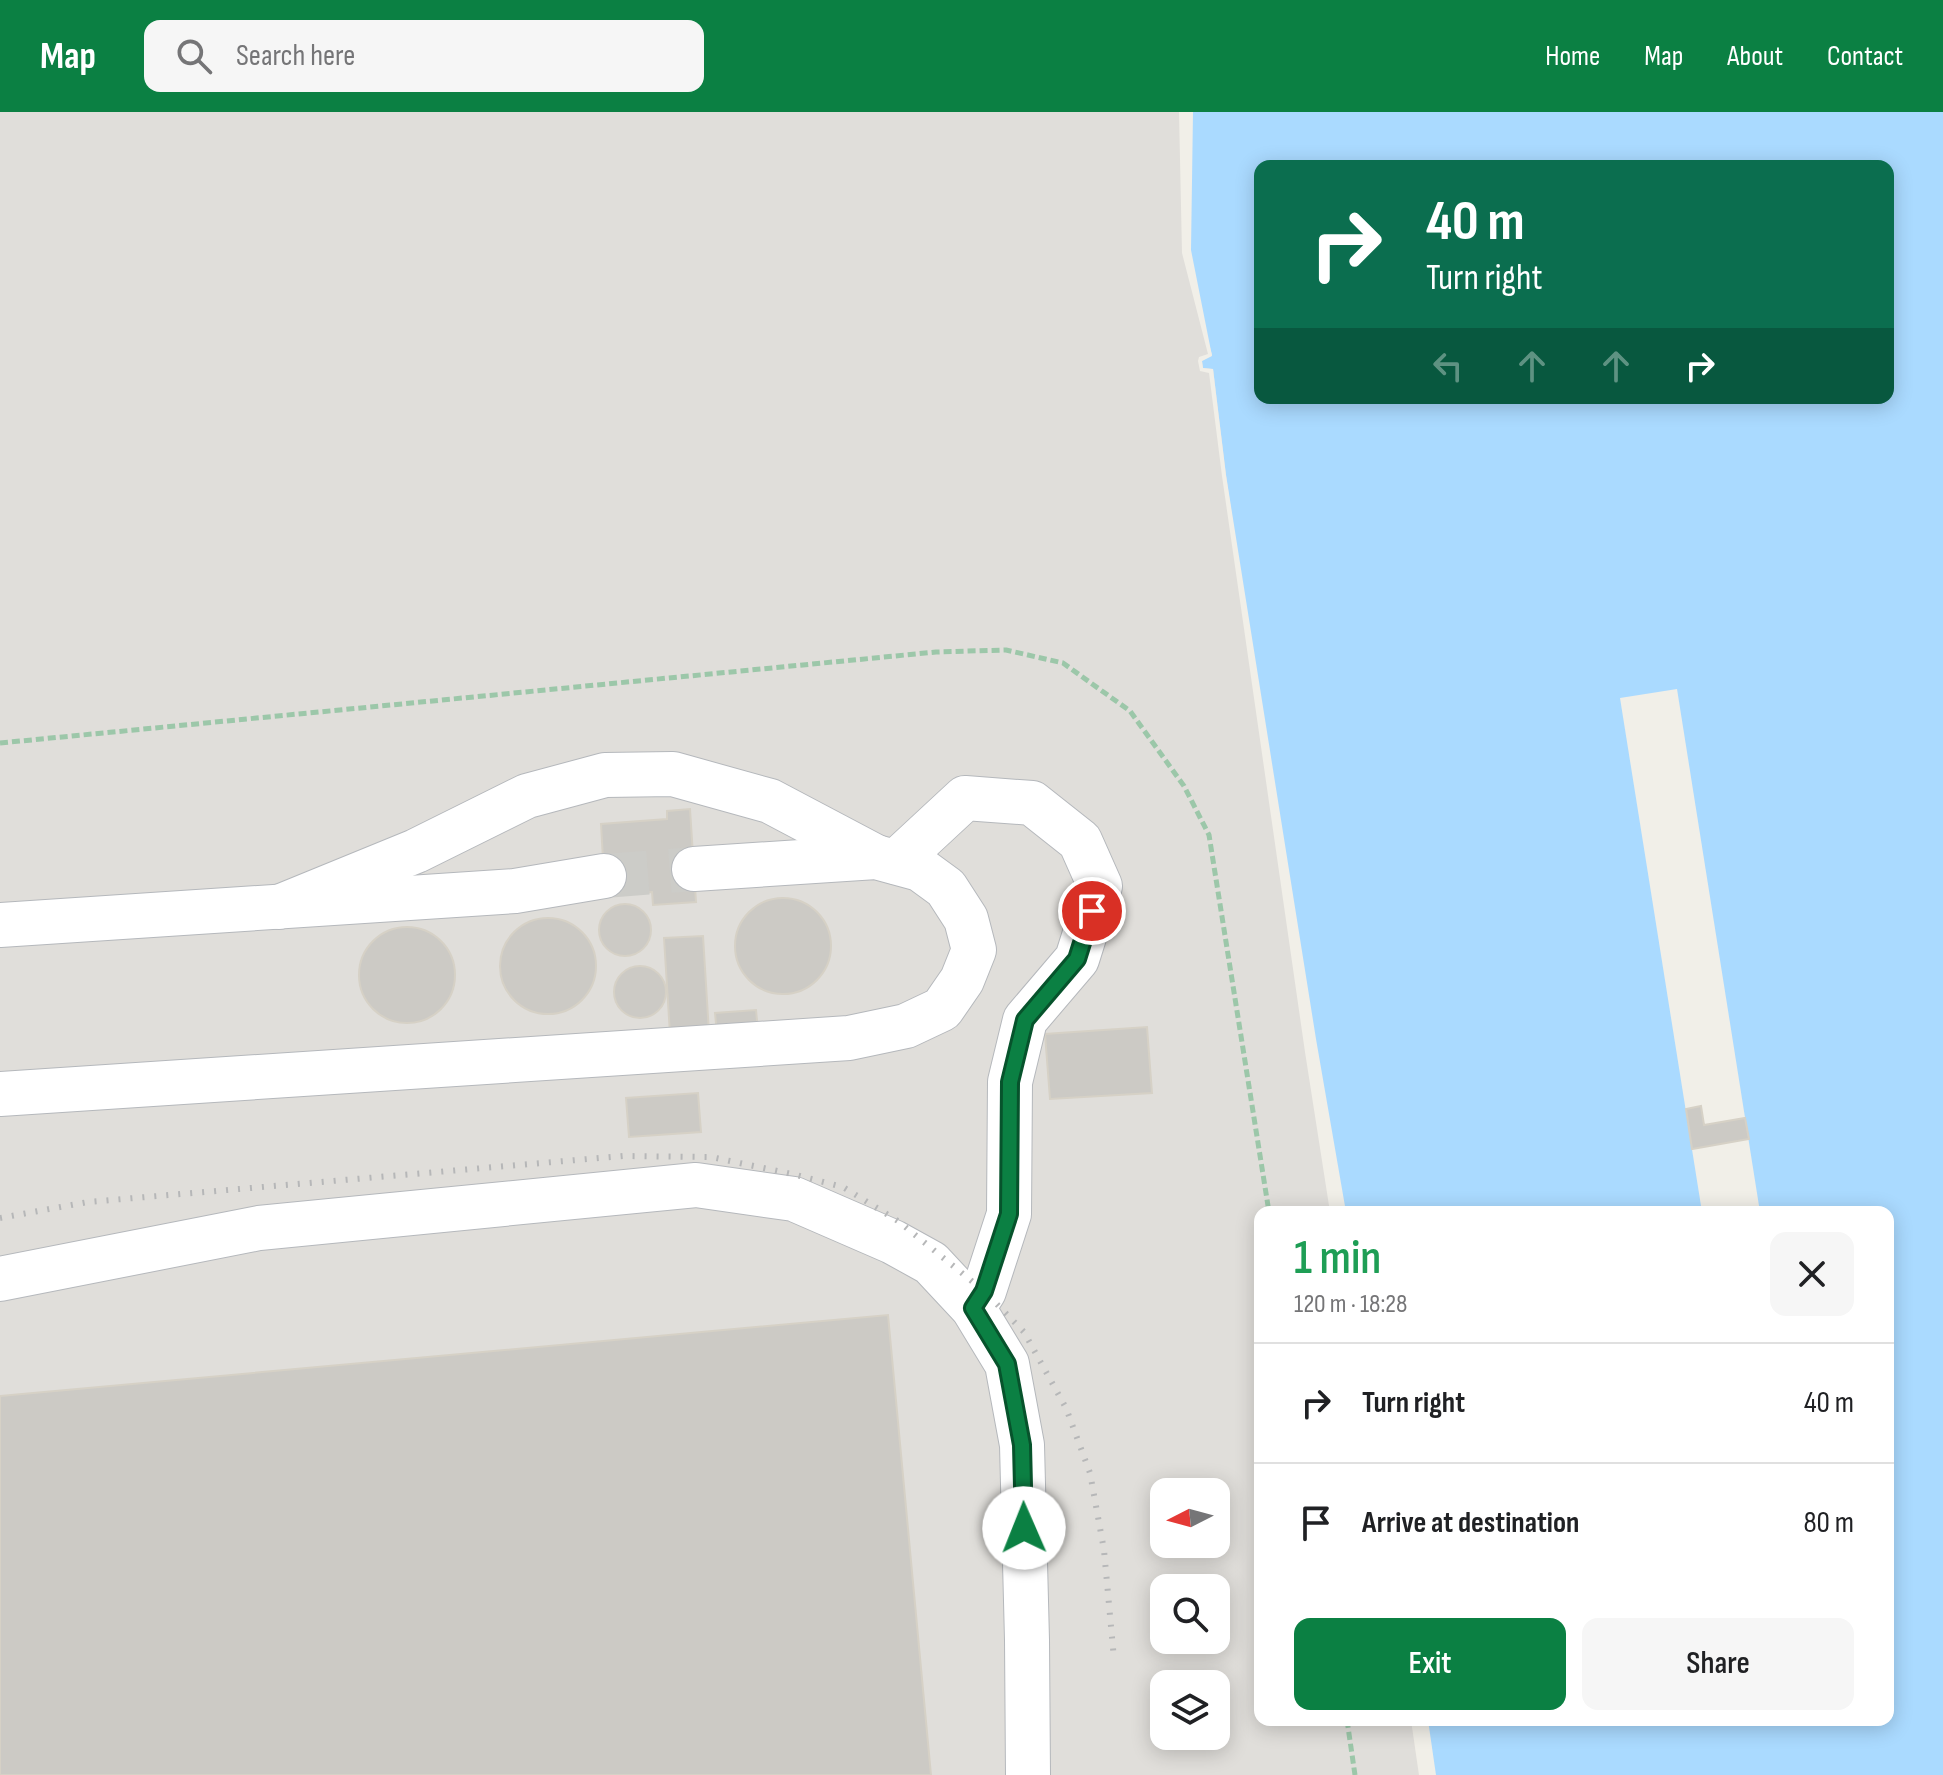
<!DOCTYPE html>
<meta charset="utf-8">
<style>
:root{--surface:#fff;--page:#f6f6f6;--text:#202124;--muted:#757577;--line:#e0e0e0;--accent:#0b8043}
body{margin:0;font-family:"Sofia Sans Condensed",sans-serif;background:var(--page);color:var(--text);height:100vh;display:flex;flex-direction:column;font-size:30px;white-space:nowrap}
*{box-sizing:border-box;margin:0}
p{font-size:26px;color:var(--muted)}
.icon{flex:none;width:44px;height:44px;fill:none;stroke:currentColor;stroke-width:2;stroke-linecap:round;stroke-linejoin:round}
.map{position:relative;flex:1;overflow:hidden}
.details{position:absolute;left:1254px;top:1094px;width:640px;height:520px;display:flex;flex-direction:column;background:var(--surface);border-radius:16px;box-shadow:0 4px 20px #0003}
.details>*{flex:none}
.top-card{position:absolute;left:1254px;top:48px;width:640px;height:244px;border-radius:16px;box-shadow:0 4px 20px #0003;background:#0b6e4f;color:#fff;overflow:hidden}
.needle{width:52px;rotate:264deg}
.buttons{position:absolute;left:1150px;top:1366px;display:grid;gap:16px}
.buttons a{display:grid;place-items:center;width:80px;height:80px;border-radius:16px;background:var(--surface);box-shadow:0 4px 20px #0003;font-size:40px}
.pin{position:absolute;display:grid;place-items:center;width:68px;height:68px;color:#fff;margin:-34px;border:4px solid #fff;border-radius:50%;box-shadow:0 2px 8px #0007}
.me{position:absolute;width:88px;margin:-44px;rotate:359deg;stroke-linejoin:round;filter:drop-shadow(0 0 6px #0008)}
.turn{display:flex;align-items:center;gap:28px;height:168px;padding:0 40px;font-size:36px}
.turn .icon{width:104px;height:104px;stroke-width:2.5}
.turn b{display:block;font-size:56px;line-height:68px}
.lanes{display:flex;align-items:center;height:76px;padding:0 40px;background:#0003;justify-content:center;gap:40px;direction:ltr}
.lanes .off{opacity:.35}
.round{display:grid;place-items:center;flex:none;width:84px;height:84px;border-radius:16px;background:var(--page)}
.overview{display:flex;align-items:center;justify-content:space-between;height:136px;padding:0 40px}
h1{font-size:48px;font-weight:600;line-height:60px;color:#1e9e55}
.button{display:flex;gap:16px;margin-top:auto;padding:16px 40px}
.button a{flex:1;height:92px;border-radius:16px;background:var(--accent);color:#fff;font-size:32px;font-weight:600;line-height:92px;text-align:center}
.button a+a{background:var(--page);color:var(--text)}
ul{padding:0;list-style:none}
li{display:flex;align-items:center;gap:24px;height:120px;padding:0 40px;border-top:2px solid var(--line)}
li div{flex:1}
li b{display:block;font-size:30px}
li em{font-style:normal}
header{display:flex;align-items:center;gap:48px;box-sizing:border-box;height:112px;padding:0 40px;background:var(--accent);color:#fff}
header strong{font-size:38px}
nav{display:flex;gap:44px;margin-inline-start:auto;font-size:28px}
.search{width:560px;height:72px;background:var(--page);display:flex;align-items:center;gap:20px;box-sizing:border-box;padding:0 28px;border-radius:16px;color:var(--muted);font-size:30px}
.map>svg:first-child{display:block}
</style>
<header>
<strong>Map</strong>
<div class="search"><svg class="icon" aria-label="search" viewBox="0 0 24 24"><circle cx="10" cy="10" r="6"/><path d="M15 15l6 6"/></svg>Search here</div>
<nav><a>Home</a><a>Map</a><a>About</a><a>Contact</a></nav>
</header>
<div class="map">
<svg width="1943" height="1663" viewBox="0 0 1943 1663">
<rect width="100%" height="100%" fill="#f1efe8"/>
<!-- industrial -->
<path fill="#e0deda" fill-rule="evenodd" d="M0,0H1183L1213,257L1334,1100H1260V1608H1415L1423,1663H0ZM1164,1380H1216V1432H1164ZM1164,1476H1216V1528H1164ZM1164,1572H1216V1624H1164Z"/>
<!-- water -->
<path fill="#aadaff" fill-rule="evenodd" d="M1183,0H1943V1663H1423L1415,1608H1888V1100H1334L1226,363L1213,257L1203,256L1202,249L1212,243L1186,141ZM1260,54H1888V286H1260Z"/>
<!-- pier -->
<g fill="#f1efe8">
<polygon points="1179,0 1193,0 1191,138 1212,244 1202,249 1203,256 1213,257 1226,363 1316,927 1346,1100 1330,1100 1305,940 1222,364 1209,261 1200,259 1198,249 1199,245 1208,242 1182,141"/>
<polygon points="1677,577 1760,1100 1702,1100 1620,586"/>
<polygon points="1411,1608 1428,1608 1436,1663 1419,1663"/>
</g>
<!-- building -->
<g fill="#cccac5" stroke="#d6d1c6" stroke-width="2">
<polygon points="690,697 696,790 653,793 652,780 605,783 601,712 667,707 667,699"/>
<circle cx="783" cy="834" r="48"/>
<circle cx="625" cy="818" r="26"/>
<circle cx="548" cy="854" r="48"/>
<circle cx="407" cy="863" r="48"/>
<polygon points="703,824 709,921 670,922 664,826"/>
<circle cx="640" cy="880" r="26"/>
<polygon points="756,898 758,919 717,922 715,901"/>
<polygon points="1147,915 1152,981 1050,987 1045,922"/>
<polygon points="698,981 701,1020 629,1025 626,986"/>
<polygon points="1701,994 1704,1013 1745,1006 1749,1027 1692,1037 1686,997"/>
<polygon points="888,1203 931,1663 0,1663 0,1284"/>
</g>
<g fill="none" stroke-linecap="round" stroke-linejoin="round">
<!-- minor-tunnel -->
<polyline stroke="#ccccc8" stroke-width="44" stroke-dasharray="44 22" stroke-linecap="butt" points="604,764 694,757"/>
<defs>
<g id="minor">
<polyline points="896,750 965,686 1032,691 1080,729 1100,774 1077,847 1025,908 1010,970 1009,1102 984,1179 973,1196"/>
<polyline points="279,795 416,739 527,684 605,663 673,662 770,689 876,745"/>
<polyline points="0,813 515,779 604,764"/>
<polyline points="0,982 849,926 906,914 942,897 962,868 974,838 966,807 946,776 920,757 876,745 694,757"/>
<polyline points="0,1167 259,1116 696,1073 794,1087 893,1130 931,1151 973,1196 1007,1252 1022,1333 1027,1528 1028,1663"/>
</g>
</defs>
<!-- minor casing -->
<use href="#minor" stroke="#b5b8bc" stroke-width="46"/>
<!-- path -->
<g stroke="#9cc7a9" stroke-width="5" stroke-dasharray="8 4" stroke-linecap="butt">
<polyline points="0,631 936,540 1006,538 1063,551 1130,599 1184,674 1209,723 1269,1100"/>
<polyline points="1347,1608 1355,1663"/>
</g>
<!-- minor -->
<use href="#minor" stroke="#fff" stroke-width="44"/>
<!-- rail -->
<polyline stroke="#b6b7b8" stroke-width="6" stroke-dasharray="2 10" stroke-linecap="butt" points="0,1106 88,1090 623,1044 711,1045 792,1062 843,1075 898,1109 984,1179 1024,1220 1066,1296 1090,1361 1104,1438 1114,1547"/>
</g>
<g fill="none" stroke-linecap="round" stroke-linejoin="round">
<defs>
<polyline id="route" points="1024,1416 1022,1333 1007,1252 973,1196 984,1179 1009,1102 1010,970 1025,908 1077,847 1092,799"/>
</defs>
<!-- route casing -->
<use href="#route" stroke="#07532c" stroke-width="20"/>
<!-- route -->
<use href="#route" stroke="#0b8043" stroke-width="14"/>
</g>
</svg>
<div class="buttons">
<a><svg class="needle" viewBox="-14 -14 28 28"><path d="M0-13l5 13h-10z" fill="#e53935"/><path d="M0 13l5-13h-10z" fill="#757577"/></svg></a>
<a><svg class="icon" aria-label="search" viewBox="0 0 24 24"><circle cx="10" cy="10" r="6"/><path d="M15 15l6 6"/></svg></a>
<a><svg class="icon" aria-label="layers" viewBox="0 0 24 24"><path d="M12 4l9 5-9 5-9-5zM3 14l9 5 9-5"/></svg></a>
</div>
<div class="pin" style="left:1092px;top:799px;background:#d93025"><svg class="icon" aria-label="arrive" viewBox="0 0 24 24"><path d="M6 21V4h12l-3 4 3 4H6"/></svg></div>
<svg class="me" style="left:1024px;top:1416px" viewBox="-20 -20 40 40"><circle r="19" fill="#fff"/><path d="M0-13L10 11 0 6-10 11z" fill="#0b8043"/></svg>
<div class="top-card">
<div class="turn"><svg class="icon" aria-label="right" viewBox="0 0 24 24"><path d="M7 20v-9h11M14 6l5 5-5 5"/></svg><div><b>40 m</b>Turn right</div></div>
<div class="lanes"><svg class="icon off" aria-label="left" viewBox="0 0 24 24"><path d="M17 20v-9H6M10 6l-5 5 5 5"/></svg><svg class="icon off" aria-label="ahead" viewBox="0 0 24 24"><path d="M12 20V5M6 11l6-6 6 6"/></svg><svg class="icon off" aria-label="ahead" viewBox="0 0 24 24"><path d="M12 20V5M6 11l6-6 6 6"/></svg><svg class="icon" aria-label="right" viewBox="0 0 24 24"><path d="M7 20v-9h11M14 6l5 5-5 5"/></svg></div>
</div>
<section class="details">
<div class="overview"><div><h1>1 min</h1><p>120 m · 18:28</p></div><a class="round"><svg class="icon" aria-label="close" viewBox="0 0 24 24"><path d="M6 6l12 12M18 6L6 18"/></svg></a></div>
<ul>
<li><svg class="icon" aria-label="right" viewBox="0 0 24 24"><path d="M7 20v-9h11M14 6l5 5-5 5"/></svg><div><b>Turn right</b></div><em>40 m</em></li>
<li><svg class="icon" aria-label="arrive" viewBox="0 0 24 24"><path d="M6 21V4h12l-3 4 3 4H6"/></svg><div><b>Arrive at destination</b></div><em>80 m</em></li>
</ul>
<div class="button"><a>Exit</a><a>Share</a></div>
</section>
</div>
